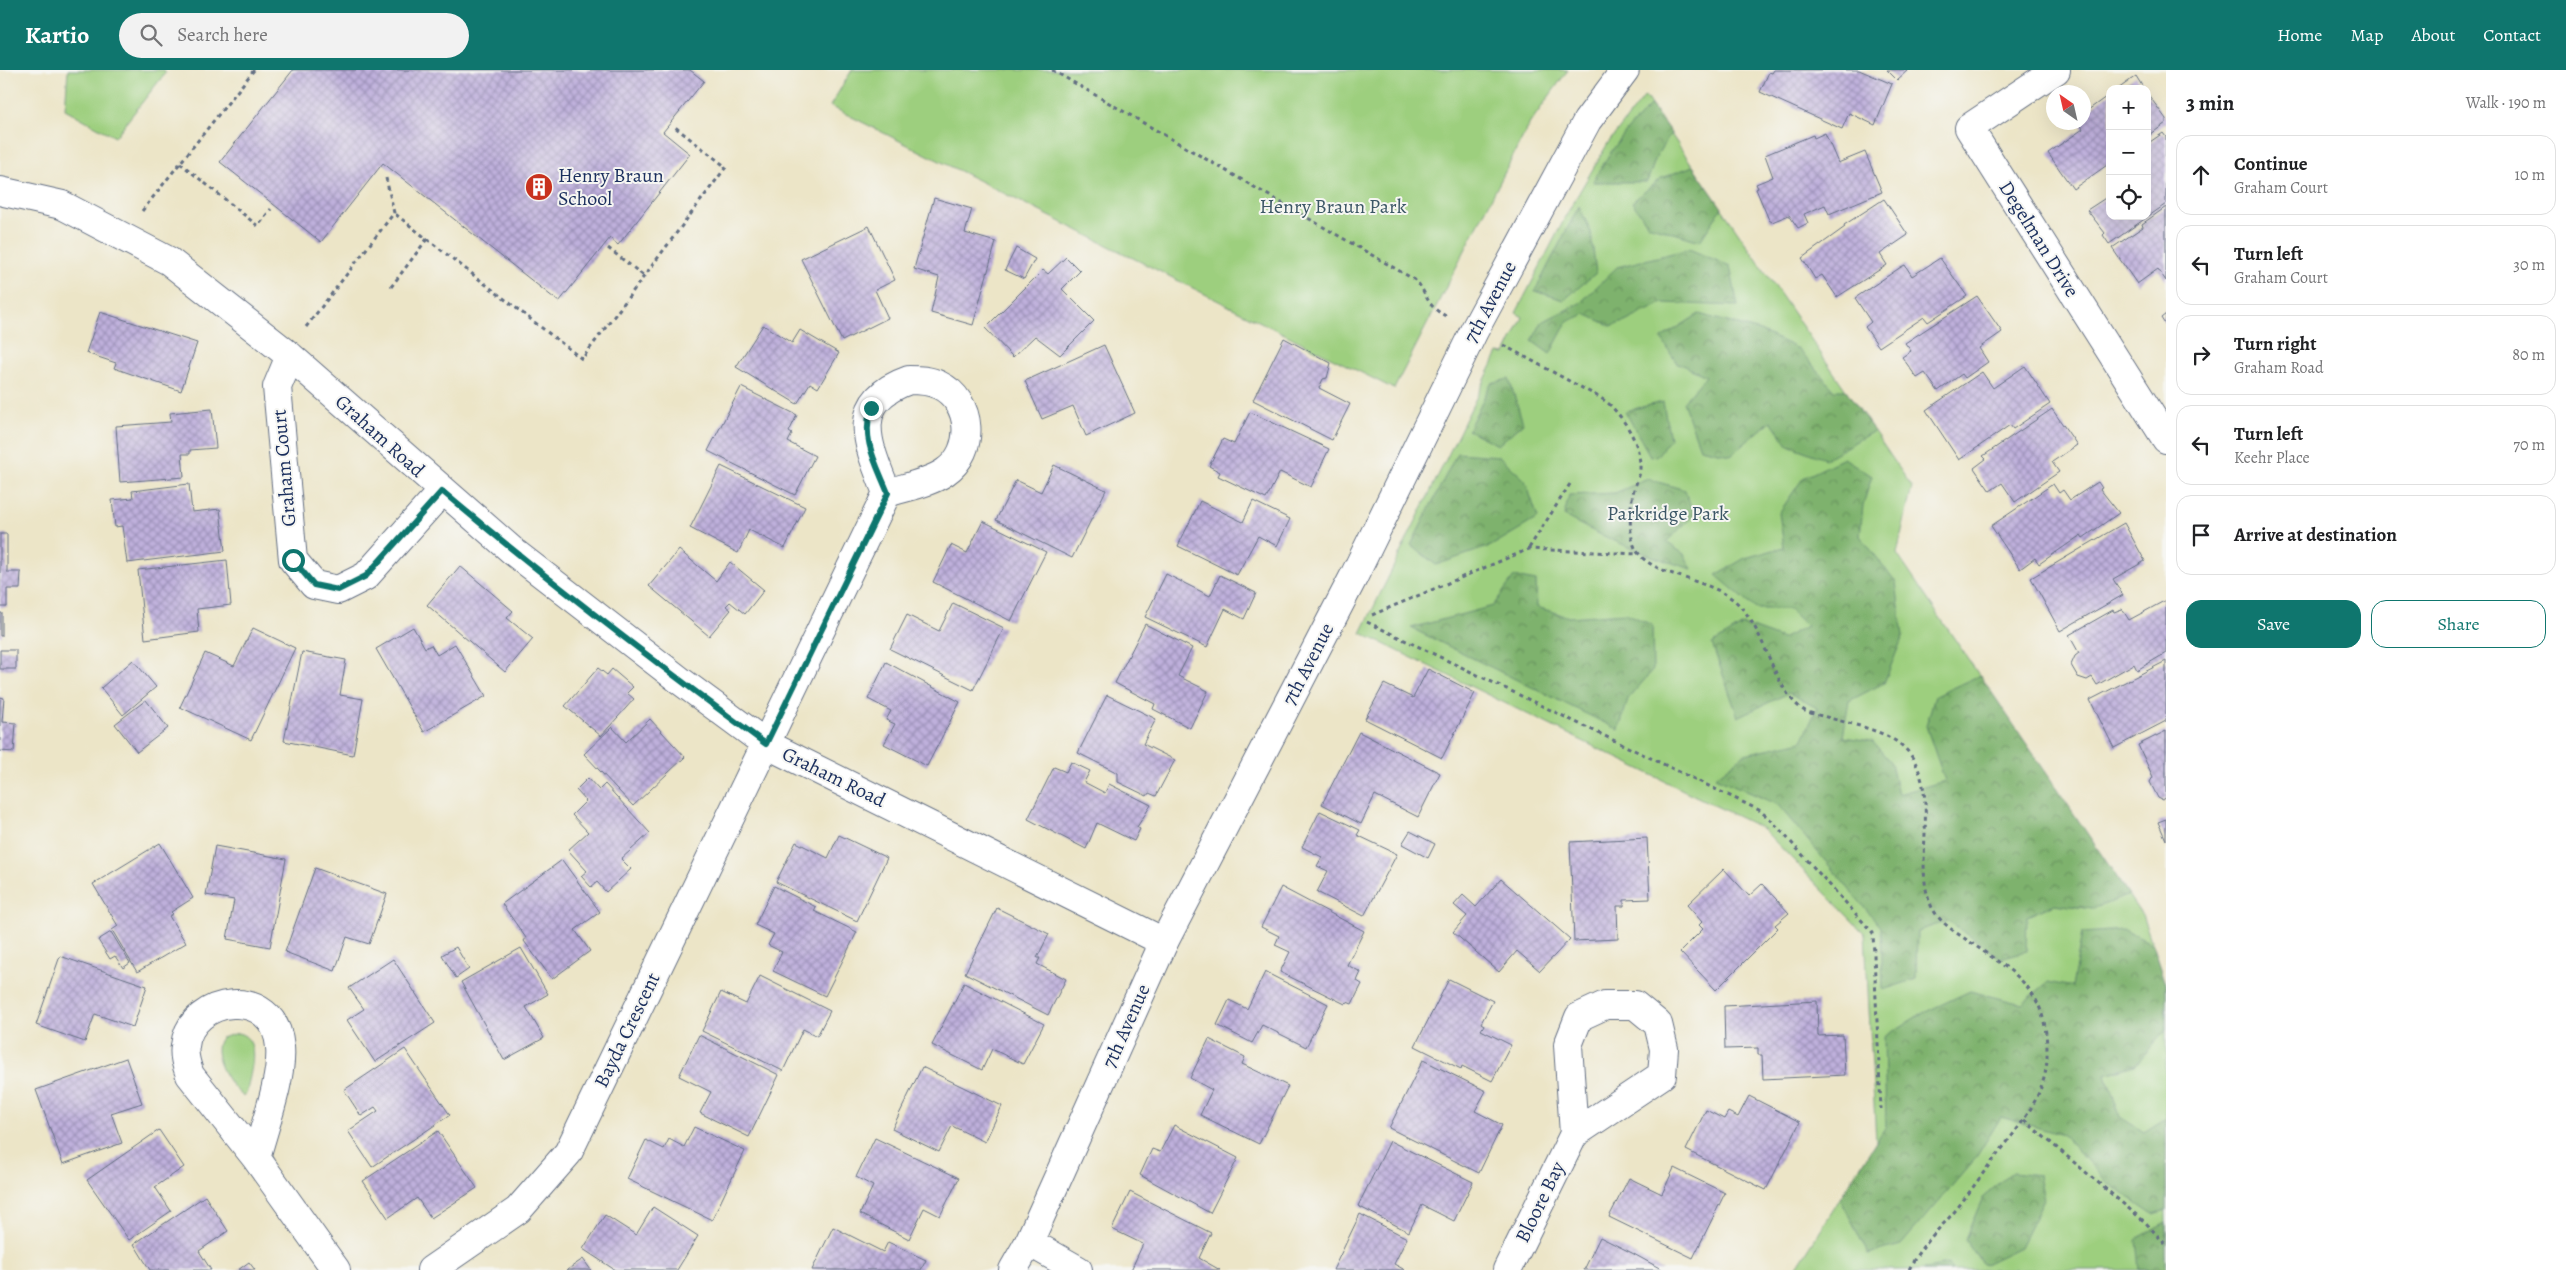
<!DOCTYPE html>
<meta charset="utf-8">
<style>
:root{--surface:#fff;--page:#f2f2f2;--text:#202124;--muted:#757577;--line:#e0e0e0;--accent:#0f766e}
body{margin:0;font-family:Alegreya,serif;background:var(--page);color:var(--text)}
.controls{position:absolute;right:15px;top:15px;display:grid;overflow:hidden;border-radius:10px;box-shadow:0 5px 20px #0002}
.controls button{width:45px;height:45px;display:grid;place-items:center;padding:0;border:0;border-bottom:1px solid var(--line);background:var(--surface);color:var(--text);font:25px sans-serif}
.compass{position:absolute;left:2046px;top:15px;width:45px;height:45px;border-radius:50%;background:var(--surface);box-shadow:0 5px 20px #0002;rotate:326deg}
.stop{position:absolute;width:15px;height:15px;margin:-11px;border:4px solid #0f766e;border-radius:50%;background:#fff}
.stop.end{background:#0f766e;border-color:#fff;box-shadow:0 1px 5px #0008}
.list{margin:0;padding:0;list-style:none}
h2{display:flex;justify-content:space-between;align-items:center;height:65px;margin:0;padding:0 20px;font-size:21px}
h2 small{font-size:16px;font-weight:400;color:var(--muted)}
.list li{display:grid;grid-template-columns:32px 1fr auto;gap:15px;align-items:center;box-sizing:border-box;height:80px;margin:0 10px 10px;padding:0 10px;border:1px solid var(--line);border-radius:15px}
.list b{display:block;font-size:19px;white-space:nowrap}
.list p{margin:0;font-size:16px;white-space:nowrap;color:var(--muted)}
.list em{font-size:16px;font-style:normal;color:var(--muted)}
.actions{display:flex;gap:10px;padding:15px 20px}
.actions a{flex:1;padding:11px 0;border:1px solid var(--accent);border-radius:15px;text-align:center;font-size:18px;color:var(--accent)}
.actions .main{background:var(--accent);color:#fff}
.icon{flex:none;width:28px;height:28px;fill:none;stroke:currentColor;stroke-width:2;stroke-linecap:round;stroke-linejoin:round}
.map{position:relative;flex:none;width:2166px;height:1200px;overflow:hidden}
header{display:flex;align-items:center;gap:30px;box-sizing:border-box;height:70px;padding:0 25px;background:var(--accent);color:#fff}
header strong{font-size:24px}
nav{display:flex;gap:28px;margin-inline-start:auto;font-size:18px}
.search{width:350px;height:45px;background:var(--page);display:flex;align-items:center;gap:12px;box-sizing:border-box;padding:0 18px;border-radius:28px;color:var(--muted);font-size:19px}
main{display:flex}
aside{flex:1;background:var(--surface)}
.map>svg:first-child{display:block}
.green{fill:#9dcf7e;stroke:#5c7f6e}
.forest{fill:url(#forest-crowns);stroke:#4c7066}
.building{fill:url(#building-cross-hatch)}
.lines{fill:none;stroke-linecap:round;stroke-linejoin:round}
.minor-casing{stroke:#646f83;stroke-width:30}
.tertiary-casing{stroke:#646f83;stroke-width:30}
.path{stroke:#646f83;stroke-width:3;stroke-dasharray:4 4;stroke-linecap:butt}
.minor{stroke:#fff;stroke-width:28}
.tertiary{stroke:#fff;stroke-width:28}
.route{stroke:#0f766e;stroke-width:6}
.labels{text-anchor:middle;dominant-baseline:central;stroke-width:4;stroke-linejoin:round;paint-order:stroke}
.poi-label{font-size:20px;fill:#1b2f5e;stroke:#f6f6f2;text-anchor:start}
.park-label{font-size:20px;fill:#3c5766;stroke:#f6f6f2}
.street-label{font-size:20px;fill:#1b2f5e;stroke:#f6f6f2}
</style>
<header>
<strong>Kartio</strong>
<div class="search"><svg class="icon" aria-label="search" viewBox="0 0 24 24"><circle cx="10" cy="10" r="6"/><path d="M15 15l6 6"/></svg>Search here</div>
<nav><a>Home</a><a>Map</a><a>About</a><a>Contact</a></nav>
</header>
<main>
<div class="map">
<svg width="2166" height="1200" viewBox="0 0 2166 1200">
<defs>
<pattern id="forest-crowns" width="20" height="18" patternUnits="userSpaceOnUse" patternTransform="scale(1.25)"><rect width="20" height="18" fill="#7eb26d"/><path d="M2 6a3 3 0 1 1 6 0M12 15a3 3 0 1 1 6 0" fill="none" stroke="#66915d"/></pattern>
<pattern id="building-cross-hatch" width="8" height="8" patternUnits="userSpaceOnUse" patternTransform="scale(1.25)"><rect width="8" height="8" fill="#bfb0dc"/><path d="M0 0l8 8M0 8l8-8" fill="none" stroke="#9a90b6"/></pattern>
</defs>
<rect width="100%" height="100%" fill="#f6f6f2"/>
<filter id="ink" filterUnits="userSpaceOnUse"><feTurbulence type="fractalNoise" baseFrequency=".02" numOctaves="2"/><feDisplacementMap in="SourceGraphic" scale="10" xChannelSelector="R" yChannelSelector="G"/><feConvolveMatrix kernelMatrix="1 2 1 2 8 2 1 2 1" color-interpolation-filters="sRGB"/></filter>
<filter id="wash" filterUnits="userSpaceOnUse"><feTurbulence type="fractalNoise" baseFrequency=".0096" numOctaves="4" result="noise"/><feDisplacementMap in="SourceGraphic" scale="20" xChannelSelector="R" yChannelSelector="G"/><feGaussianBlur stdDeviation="1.12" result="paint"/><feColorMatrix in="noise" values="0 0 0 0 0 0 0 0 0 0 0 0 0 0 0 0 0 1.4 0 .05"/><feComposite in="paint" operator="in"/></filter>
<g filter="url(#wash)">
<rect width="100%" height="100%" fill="#ece5c7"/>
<path class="green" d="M68,0h96l2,2 -51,65 -50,-28z
M852,0h716l-38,53 -136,266 -564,-283z
M1645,26l267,391 -15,67 246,363 23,67v286h-371l81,-128 -11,-208 -102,-105 -402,-196 137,-280 7,1 18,-37 -7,-4 54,-105 38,-65z
M238,963c25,6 11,42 9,59l-4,4c-13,-9 -35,-43 -22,-58z"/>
<path class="forest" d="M1651,35l20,28 -14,22 -10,27h-54c16,-30 34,-54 58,-77z
M1693,96l29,42 -22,33 -52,-16 -16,-23 29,-24z
M1579,136l12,26 5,41 -32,27 -29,-9z
M1689,179l41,17 8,40 -76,-3 -37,19 -14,4 -26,-12 -18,8 -17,32 -18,-13 10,-19 38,-19 37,-36z
M1699,244l61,17 39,18 35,41h12l28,41 -49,28 -37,-14 -17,-24 -40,34 -31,-7 -17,-46 23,-26 -30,-14 -15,-24z
M1509,309l14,44 -25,22 -30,-15 23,-47z
M1663,332l7,37 -14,18 -6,-1 -25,-45z
M1457,383l42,3 26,24 13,38 -47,28 -55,19 -25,-20z
M1844,388l28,18 -9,29 -3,31 36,46 7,54 -19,47 -35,18 -6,36 29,4 19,22 7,31 47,-13 -19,-55 9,-30 45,-21 149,220 -37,14 -37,-5 -28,12 -1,35 -26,7 -51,-37 -32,10 -1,48 -33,11 -2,-63 -103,-122 -63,-28 30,-23 57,-13 15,-33 -28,-15 -51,24 -26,-73 31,-19 39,14 25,-13 -18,-17h-33l-40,-34 29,-17 39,-11 -5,-34 24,-35z
M1648,409l37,11 9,25 -28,27 18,12 8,15c-45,-13 -86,-30 -128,-53l5,-21 46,-2z
M1514,507l22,4 1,26 32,10 57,-4 26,12 1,45 -25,29 -9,31 -208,-102 82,-22z
M2124,860l29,14 13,40v46l-31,35 -29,9 14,43 24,15 22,-14v92l-13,4 -46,-32 -44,-47 -62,-18 -26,42 -74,86 -33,9 -28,-56 46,-72 -2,-89 35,-22 51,-24 52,13 26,-22 24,5 10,-54z
M2013,1102l26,3 5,24 -24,48 -37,18 -18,-26 18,-42z
M2166,1153v47h-27l-3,-31z
M1949,1194l4,6h-29l1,-2z"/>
<g id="blocks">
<path class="building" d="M293,0h397l14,11 -41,51 27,22 -72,91 -8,-7 -51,64 -176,-139 -62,79 -101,-80z
M1774,0h85l33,14 -17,41 -26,-12 -7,16 -82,-37 9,-20 3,1z
M1887,0h21l-11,10z
M2136,6l8,13h-26z
M2147,23l19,26v4l-19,14z
M2110,24v69l-37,26 -25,-36 35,-24 -4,-7h5v-9z
M1825,63l13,30 27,-11 17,40 -53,22 -4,-9 -21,9 4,9 -10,5 -9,-13 -17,7 -3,-2 -13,-31 2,-1 -2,-4 17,-7 -8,-22 48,-20 1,3z
M2163,63l3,4v67l-57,40 -6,-9 2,-2 -18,-23 23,-15v21h37v-72z
M934,128l38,11 -7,24 31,9 -23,83 -42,-12 8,-36 -25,-8z
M1884,129l24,36 -28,19 7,11 -50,32 -15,-22 -7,4 -13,-21 43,-31 -1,-2z
M2166,137v74l-8,-12 -21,15 -25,-36 31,-21 -1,-3z
M869,156l26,54 -20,10 13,28 -46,23 -41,-82z
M1016,178l19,11 -11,20 -19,-9z
M1066,187l14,14 -18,18 32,32 -34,34 -25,-19 -22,21 -28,-29 58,-58 5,4z
M1940,188l27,38 -39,26 -4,-5 -45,30 -14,-20 6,-5 -16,-24 46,-31 4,-2 7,11z
M1977,226l25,36 -23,16 9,14 -23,16 -3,-4 -24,17 -13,-18 -8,5 -15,-21 9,-6 -6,-8z
M100,242l97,31 -16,48 -67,-23 2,-5 -30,-10z
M2166,244v12l-5,-8z
M763,255l29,18 8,-13 39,23 -21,35 -8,-5 -13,21 -61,-37z
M1284,268l47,25 -4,15 -4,1 -4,9 31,16 -18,36 -79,-40z
M1104,275l31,68 -49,23 -13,-30 -31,13 -17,-38z
M2025,296l25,38 -37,25 -3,-4 -51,35 -33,-50 56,-38 11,16z
M741,317l56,28 -8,17 3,2 -4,8 27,14 -20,39 -87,-44z
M212,339l4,39 -26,2v4h-8l2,23 -64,5 -4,-56 55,-4 -1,-9z
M2052,339l25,36 -25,17 7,10 -44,30 -13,-19 -12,8 -16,-23 12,-9 -3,-3z
M1250,342l79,37 -18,38 -31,-15 -14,27 -48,-23 2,-4 -11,-6 14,-27 11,5z
M1054,395l52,25 -34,68 -76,-38 20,-40 25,12z
M721,396l84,41 -20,41 -36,-18 -11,23 -48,-25z
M2098,412l4,6 -2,1 19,24 -36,25 -2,-3 -42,29 -4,-6 -15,11 -29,-43 62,-42 6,9 4,-3 7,10z
M189,414l3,28 28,-3 5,42 -98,12 -5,-37 -7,1 -3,-27 21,-2 -1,-7z
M1200,431l43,21 10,-21 37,18 -13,27 -19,-10 -21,39 -59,-29z
M983,451l63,31 -35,69 -78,-39 18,-37 16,8z
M2124,453l21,38 -32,18 10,16 -63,36 -29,-53z
M0,464h7v38h14l-1,17h-13v18h-7z
M679,480l37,31 14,-19 34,28 -19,24 -15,-12 -4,4 5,4 -22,26 -60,-50z
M227,490l4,45 -34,4 2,23 -54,7 -7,-69z
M460,496l53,45 -6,7 26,21 -28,33 -78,-67z
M1166,504l44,22 10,-21 36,18 -12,26 -19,-10 -18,38 -62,-30z
M2166,530v53l-29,17 -3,-6 -37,21 -5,-8 -5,3 -9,-3 -7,-12 4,-9 4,-3 -10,-18 44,-25 1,2 8,-3 7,11z
M953,533l51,25 -31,62 -83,-41 17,-34 32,16z
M0,543h2v23h-2z
M1145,554l47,24 -14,28 30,15 -18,37 -37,-19 2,-5 -40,-21z
M413,557l12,21 6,-3 6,10 18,-11 31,52 -62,36 -48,-83z
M253,558l42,20 -44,92 -71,-33 25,-54 29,13z
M0,580h16v19h-16z
M302,582l44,8 -6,35 23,4 -10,56 -69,-14z
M133,590l23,27 -33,28 -22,-27z
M2166,591v60l-52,27 -24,-48z
M886,592l74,40 -33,64 -43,-22 11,-20 -9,-4 5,-9 -23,-12z
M598,598l9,7 5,-6 21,18 -6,6 7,6 -33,37 -36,-30z
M1428,599l47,24 -33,65 -77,-39 19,-35 29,14z
M1107,625l49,24 -13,25 32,16 -19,36 -7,-3 -2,3 -29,-14v-9l-40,-20z
M0,627l4,1 -2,24 14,1 -2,29 -14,-1z
M146,630l22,28 -31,24 -22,-28z
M650,649l35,38 -52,49 -49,-52 28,-27 14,15z
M2166,661v67l-4,2 -4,-2 -8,-16 3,-5 -15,-32z
M1359,662l81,41 -22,44 -43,-22 -14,29 -39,-20z
M1071,692l19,9 -6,11 21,11 4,-9 42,21 -14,22 3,2 -6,12 -37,-18 -11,26 -58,-30 26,-52 12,5z
M588,708l11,12 6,-6 45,49 -29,26 10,10 -25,23 -9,-10 -6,5 -10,-11 6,-5 -19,-21 20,-18 -16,-17 14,-14 -10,-11z
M1320,741l40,19 -3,5 40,19 -33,62 -47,-24 11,-21 -11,-5 5,-9 -20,-10z
M2166,749v21l-8,-18z
M1410,761l25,13 -7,14 -26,-14z
M839,765l48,23 -30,63 -81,-39 20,-40 32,16z
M1647,768l3,61 -26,1v6h-7l1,33 -44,2 -4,-99z
M160,773l33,55 -22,14 2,2 -4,2 17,27 -49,29 -25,-42 6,-4 -25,-42z
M215,776l71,13 -16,88 -43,-8 7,-39 -28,-5z
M562,790l38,52 -25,18 15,21 -38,28 -28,-38 2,-3 -24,-34z
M315,798l72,26 -18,50 -22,-7 -12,34 -50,-19z
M1724,799l25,27 13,-12 27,29 -14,12 3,3 -62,62 -36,-38 23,-23 -4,-4 3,-3 -15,-17z
M1501,809l69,60 -30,32 -23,-20 -18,21 -46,-40 14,-16 -13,-11 9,-10 13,12z
M774,816l42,21 -2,4 43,21 -32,64 -52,-25 9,-19 -14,-7 6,-11 -19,-9z
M1281,817l83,44 -17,34 14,7 -4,9 5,3 -10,20 -5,-2 -2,2 -65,-32 10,-20 -15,-7 4,-9 -18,-9z
M997,838l52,26 -12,24h3l-3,6 29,15 -18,36 -83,-42z
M111,862l19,31 -7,5 -8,-12 -5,3 -12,-19z
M456,877l13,22 -13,9 -14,-23z
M521,878l27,46 -22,13 18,31 -40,22 -43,-78z
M60,886l87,30 -14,41 -38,-13 -10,28 -49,-17z
M393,889l42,64 -60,39 -28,-42 17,-11 -15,-21z
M1265,902l63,32 -22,43 -44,-22 -10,18 -35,-18 12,-25 18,9z
M760,906l70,35 -13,25 -14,-7 -20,42 -81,-40 19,-39 25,12z
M1449,909l44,22 -12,22 3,2 -3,5 30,15 -19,36 -30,-15 -1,3 -46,-23z
M964,913l80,41 -21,40 -31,-15 -10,21 -50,-25z
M1817,931l1,35 25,-1 2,40 -82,4 -1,-24h-4v-7l-33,1 -1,-43z
M699,965l80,40 -30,62 -49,-24 11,-21 -32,-16z
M1209,969l36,18 -3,7 46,22 -29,58 -59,-29 12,-25 -22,-12z
M405,979l45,66 -78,52 -24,-36 30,-20 -3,-4 -14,9 -17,-26z
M126,988l16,45 -31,10 11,30 -59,21 -27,-74z
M1423,990l63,31 -11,20 27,14 -23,48 -90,-45z
M922,997l80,39 -17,36 -33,-16 -13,26 -47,-23z
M1749,1026l51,26 -34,68 -80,-40 20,-40 18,9 4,-7 10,5z
M1174,1055l64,33 -28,55 -70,-38 12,-26 8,3z
M694,1057l51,24 -33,69 -85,-41 19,-39 18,9 5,-10 15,8z
M159,1060l25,37 -29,20 16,24 -42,29 -42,-60z
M438,1061l39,57 -46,30 -14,-20 -29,20 -25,-37z
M875,1068l84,40 -19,38 -16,-8 -15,31 -49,-25 13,-28 -17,-9z
M1390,1071l83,41 -19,39 -32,-16 -13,27 -51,-26z
M1674,1098l51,25 -32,65 -84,-41 20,-39 33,16z
M1130,1122l81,41 -12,25 21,12h-89l12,-26 -31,-15z
M205,1126l23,35 -29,20 12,19h-61l-16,-26z
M653,1137l45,29 -21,34h-62l-32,-21 22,-34 31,20z
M1360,1144l47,24 -13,26 11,6h-72z
M833,1157l50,25 5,-10 38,18 -5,10h-109z
M1600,1167l32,16 31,17h-79z
M583,1189l8,11h-24z
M249,1192l6,8h-17z"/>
</g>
</g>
<g filter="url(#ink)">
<use href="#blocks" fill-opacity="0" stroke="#646f83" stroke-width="1"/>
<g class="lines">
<defs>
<path id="minor" d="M2056,0l-87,58 197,311
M0,121l62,14 107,56 121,95 225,197 167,129 84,62 398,198
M290,286l-13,31 16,173 21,25 24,5 28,-14 76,-85
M909,310c10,0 20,0 30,5 34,16 37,66 6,87 -16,11 -39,15 -58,21 -18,-46 -41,-91 22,-113z
M256,1088c8,-31 27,-81 24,-111 -5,-63 -90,-51 -95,-1 -2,10 2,20 5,29l66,83 80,112
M1029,1172l49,28
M431,1200l87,-60 50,-57 319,-660
M1507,1200l67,-136 88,-59 2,-26 -6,-25 -23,-19h-30l-26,12 -11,28 6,89"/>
<path id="tertiary" d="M1013,1200l16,-28 135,-300 190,-366 120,-245 113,-210 38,-51"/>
</defs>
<use href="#minor" class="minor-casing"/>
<use href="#tertiary" class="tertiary-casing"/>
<path class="path" d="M1052,0l363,210c13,13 10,26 31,36
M180,93l78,63 13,-17
M142,141l112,-141
M427,169l155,120 144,-192 -51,-40
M608,178l36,28
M391,217l36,-48 -33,-26
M306,257l88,-114 -8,-35
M1503,275c28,15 55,30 83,45 9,5 20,10 26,17 15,16 29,39 28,62 0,8 -5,15 -7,24 -3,16 -6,47 6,61 18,23 71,25 96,47 32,28 37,90 70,110 5,2 12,4 18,5 28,9 72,14 89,41 29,45 -2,115 22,154 7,12 21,21 33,29 50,35 81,48 80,116 0,42 -34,78 -58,109 -11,15 -22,31 -34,46 -16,19 -36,35 -46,59
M1529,478l41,-64
M1372,545l157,-66 109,5
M1367,552l392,188 13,11 101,112 8,176
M2024,1050l122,103 20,22"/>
<use href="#minor" class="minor"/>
<use href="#tertiary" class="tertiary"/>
</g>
</g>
<g class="lines" filter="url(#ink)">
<path class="route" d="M293,490l21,25 24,5 28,-14 76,-85c105,89 214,172 324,253l122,-251c-12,-30 -27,-53 -17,-85"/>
</g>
<defs>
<symbol id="building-disc" viewBox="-11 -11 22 22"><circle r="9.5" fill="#c8321e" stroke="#f6f6f2"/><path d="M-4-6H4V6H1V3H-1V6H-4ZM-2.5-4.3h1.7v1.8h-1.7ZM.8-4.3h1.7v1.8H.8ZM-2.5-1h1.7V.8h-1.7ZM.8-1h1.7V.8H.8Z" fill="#fff"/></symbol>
</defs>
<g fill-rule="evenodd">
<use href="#building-disc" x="523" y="101" width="32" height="32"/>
</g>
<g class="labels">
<g class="poi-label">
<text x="558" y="105">Henry Braun<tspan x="558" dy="23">School</tspan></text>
</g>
<g class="park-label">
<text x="1333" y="136">Henry Braun Park</text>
<text x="1668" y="443">Parkridge Park</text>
</g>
<g class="street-label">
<text transform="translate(2039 169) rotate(58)">Degelman Drive</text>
<text transform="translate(1490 232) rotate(-62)">7th Avenue</text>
<text transform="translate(380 366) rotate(42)">Graham Road</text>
<text transform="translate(284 398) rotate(-95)">Graham Court</text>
<text transform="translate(1308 594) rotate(-63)">7th Avenue</text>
<text transform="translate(834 707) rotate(26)">Graham Road</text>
<text transform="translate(1126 956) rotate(-66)">7th Avenue</text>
<text transform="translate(627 960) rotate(-64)">Bayda Crescent</text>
<text transform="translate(1540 1132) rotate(-64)">Bloore Bay</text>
</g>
</g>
</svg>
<div class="controls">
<button>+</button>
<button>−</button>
<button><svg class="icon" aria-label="locate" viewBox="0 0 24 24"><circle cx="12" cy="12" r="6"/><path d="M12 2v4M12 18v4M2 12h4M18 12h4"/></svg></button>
</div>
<svg class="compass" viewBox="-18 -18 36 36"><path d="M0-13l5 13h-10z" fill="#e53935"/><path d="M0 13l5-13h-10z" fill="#757577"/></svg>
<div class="stop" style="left:293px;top:490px"></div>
<div class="stop end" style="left:871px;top:338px"></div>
</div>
<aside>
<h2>3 min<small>Walk · 190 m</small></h2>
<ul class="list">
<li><svg class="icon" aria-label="ahead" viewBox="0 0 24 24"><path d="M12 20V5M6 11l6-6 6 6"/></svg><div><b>Continue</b><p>Graham Court</p></div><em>10 m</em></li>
<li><svg class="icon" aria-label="left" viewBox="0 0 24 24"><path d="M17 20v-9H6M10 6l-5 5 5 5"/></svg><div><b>Turn left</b><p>Graham Court</p></div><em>30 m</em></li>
<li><svg class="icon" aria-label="right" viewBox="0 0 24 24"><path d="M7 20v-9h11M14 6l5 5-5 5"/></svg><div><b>Turn right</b><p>Graham Road</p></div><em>80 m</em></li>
<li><svg class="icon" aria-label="left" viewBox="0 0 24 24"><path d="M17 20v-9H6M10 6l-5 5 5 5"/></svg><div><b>Turn left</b><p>Keehr Place</p></div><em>70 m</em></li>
<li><svg class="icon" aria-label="arrive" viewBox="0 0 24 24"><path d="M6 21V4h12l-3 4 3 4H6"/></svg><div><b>Arrive at destination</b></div></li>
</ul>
<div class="actions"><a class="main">Save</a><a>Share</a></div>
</aside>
</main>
